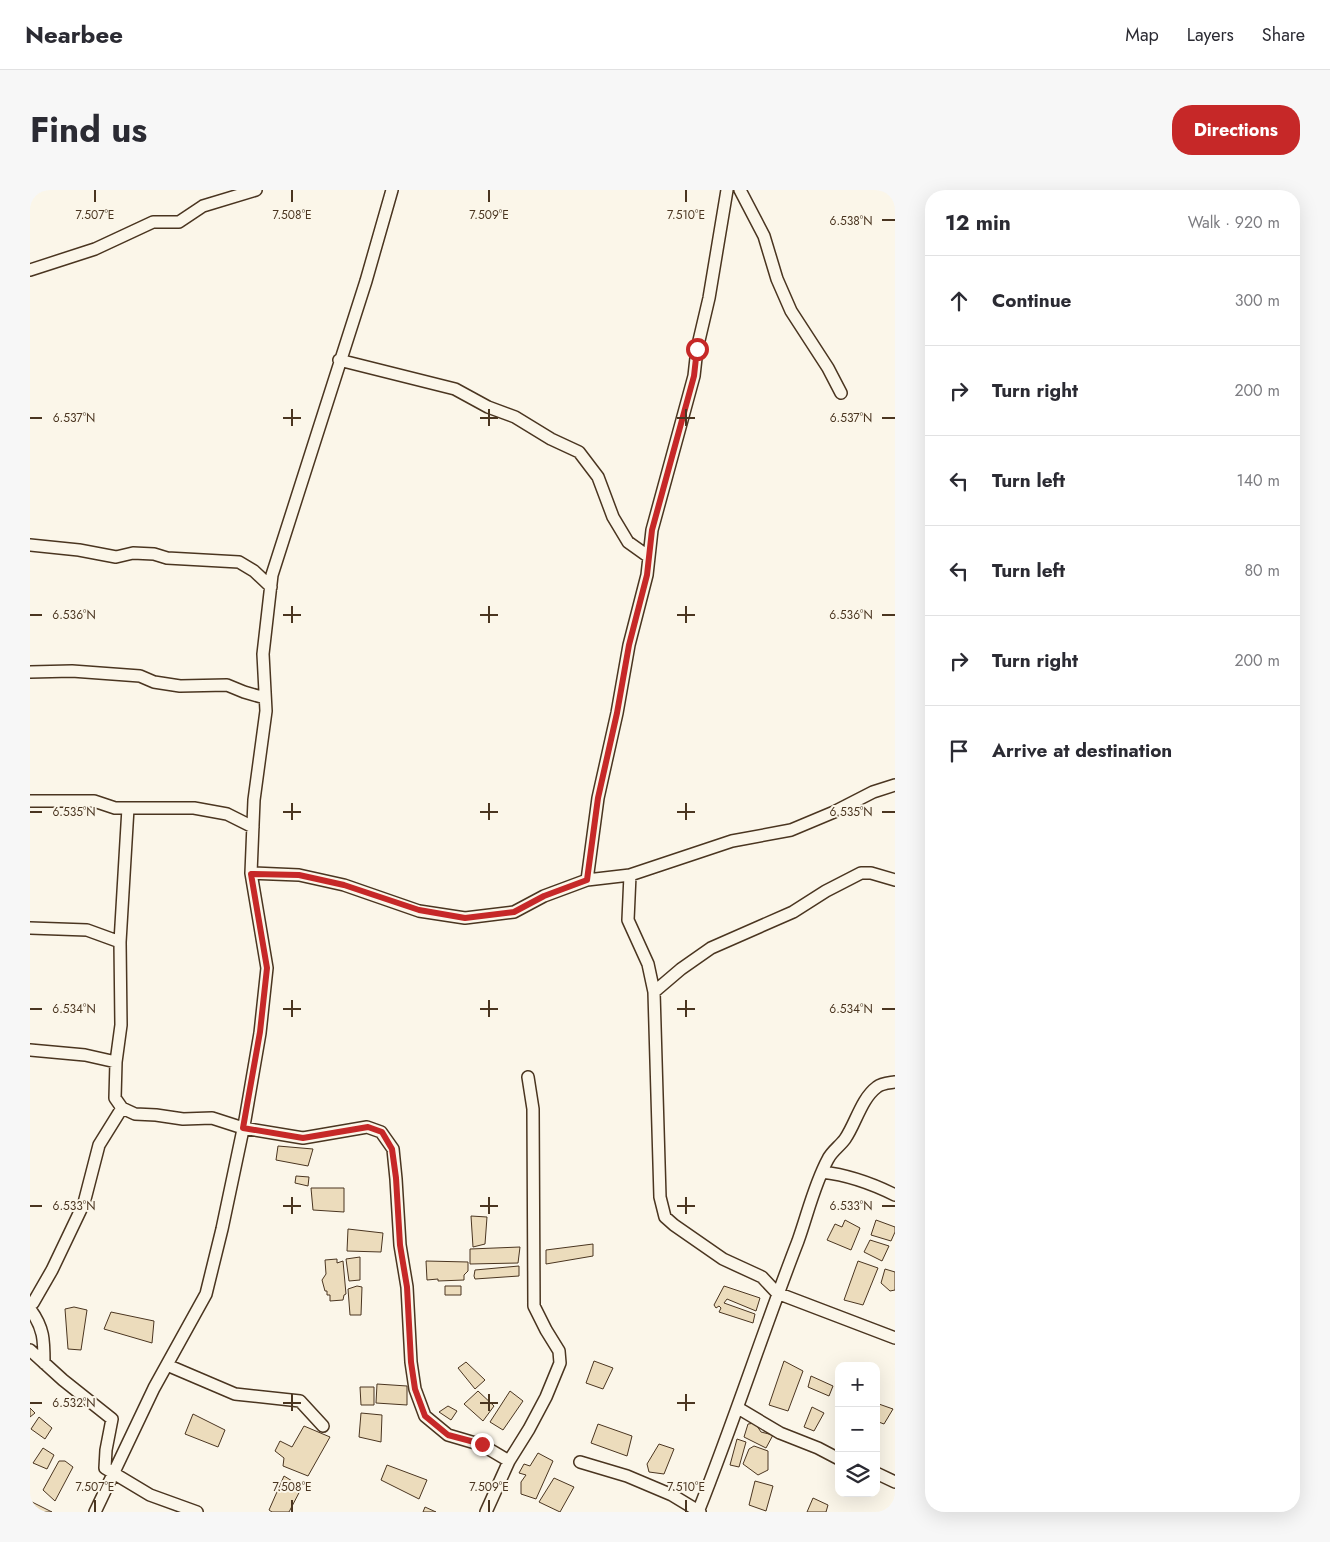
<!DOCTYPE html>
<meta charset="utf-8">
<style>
:root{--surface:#fff;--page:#f7f7f7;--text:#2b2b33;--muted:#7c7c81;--line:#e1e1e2;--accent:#c62828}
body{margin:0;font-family:Jost,sans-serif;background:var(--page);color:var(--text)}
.controls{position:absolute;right:15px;bottom:15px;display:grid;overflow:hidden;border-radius:10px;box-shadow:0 5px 20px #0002}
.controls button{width:45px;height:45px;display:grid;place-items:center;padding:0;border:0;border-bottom:1px solid var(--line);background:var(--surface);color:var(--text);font:25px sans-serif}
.stop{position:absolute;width:15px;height:15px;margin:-11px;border:4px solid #c62828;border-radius:50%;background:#fff}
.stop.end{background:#c62828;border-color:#fff;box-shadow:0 1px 5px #0008}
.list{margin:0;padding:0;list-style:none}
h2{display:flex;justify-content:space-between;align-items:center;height:65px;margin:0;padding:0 20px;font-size:21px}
h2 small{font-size:16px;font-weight:400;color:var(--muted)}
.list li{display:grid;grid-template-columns:32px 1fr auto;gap:15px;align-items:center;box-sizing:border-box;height:90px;padding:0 20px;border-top:1px solid var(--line)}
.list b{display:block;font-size:19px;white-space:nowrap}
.list em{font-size:16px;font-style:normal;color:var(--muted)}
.icon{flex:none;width:28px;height:28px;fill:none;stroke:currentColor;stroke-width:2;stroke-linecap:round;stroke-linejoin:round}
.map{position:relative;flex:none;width:865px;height:1322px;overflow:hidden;border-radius:20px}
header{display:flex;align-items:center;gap:30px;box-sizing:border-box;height:70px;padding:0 25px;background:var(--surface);border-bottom:1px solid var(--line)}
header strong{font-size:24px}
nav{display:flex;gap:28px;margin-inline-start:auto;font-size:18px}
.intro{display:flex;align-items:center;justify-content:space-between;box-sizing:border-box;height:120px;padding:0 30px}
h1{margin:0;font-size:35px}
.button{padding:12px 22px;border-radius:20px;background:var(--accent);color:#fff;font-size:18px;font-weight:700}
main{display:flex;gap:30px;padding:0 30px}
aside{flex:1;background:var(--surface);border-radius:20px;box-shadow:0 5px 20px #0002}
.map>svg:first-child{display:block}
.building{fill:#ecdcbc;stroke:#4a3520}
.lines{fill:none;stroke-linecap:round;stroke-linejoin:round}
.street-casing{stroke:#4a3520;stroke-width:14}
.street{stroke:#fbf6e9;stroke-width:11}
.route{stroke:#c62828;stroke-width:6}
.ticks{fill:none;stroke:#4a3520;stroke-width:2}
.ticks-label{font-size:12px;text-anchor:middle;fill:#4a3520;stroke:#fbf6e9;stroke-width:4;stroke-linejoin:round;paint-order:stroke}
</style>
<header>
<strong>Nearbee</strong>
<nav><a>Map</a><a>Layers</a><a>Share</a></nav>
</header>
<div class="intro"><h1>Find us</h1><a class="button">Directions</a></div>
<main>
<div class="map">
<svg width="865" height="1322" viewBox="0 0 865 1322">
<rect width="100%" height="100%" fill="#fbf6e9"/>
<path class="building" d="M248,956l35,3 -5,17 -32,-6z
M266,986l13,1 -1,9 -13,-3z
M281,998h33v24l-31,-2z
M441,1026l16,1 -2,27 -12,3z
M815,1030l15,8 -9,22 -24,-10 8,-16 7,3z
M846,1030l19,7v5l-4,9 -20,-6z
M318,1039l35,4 -2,19 -34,-1z
M840,1050l19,6 -7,15 -18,-9z
M563,1054v12l-47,8v-14z
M490,1057l-2,16 -48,1v-15z
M330,1067v23l-11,1 -3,-22z
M307,1069v4l6,-2 3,33 -2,1 -1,5 -13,1v-6h-3v-4h-2l-3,-11 4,-6 -1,-14z
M396,1071l42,1v9l-4,4v5l-26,1v-2l-11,1z
M828,1071l20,7 -15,37 -19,-5z
M489,1076v10l-44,3 -1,-3 1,-6z
M855,1079l10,3v18l-5,1 -9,-8z
M327,1096l5,1 -1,28h-11l-2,-26z
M415,1096h16v9h-16z
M694,1096l36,12 -4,13 -29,-12 -3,4 31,11 -2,9 -34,-11 2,-4 -2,-2 -3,2 -2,-3z
M44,1117l13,3 -6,40 -13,-1 -3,-40z
M81,1122l43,9 -2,22 -48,-14z
M564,1171l19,7 -10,21 -17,-6z
M754,1171l19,10 -15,40 -19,-6z
M436,1172l19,18 -10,9 -17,-21z
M781,1186l22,10 -4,10 -21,-9z
M347,1194l30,2v19l-31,-2z
M330,1197h14v18h-13z
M448,1201l16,15 -11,15 -19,-17z
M480,1201l13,10 -20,29 -13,-8z
M846,1213l17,6 -9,15 -8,-3z
M418,1216l9,5 -6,9 -12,-8z
M782,1217l12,6 -10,18 -10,-4z
M0,1218l5,5 -5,4z
M331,1223l21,2 -1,27 -22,-5z
M163,1224l32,16 -7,17 -33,-13z
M9,1227l13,11 -7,11 -14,-10z
M725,1233l6,9 12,3 -7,13 -22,-11 4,-13z
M568,1234l34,12 -5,20 -36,-13z
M274,1236l26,11 -22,39 -25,-10 1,-8 -9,-7 5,-10 12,6z
M707,1249l9,3 -7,25 -9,-2z
M629,1254l15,5 -10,25 -15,-2 -2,-8z
M724,1256l14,5v19l-10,5 -15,-11 6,-15z
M13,1258l11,7 -7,14 -14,-6z
M508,1263l15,8 -17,38 -15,-5v-12l5,-7 -7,-2 5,-9 6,2z
M29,1271h6l8,6 -18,34 -12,-11z
M357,1275l40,15 -8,19 -38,-19z
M254,1286l18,11 -13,25h-17l-3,-2z
M524,1288l20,9 -14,25 -21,-10z
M725,1291l18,5 -7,25 -17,-6z
M783,1308l15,7 -2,7h-19z
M0,1311l22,11h-22z
M395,1317l11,5h-13z"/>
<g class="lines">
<defs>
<path id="street" d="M710,0l24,46 13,43 14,32 37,57 13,25
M0,80l65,-21 58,-27h26l24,-16 53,-16
M309,170l116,29 33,18 27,10 36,22 28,13 19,25 15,40 15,25 21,15
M0,355l49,5 37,7 17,-4 21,1 13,4 72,4 15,9 17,16
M0,482l42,-1 68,5 14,6 26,4 47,-1 17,7 21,6
M0,611h64l21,7h79l33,6 26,13
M98,618l-8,134 1,83 -5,37 -1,36 7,10 13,6 21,1 27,4 29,-1 31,10 60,10 64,-11 14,5 12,17 3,30 4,66 7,42 4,75 4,27 10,27 23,19 34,10 27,16
M221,683l48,2 45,10 75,26 46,7 49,-6 30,-16 43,-16 43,-5 102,-34 59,-11 43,-18 39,-20 22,-7
M600,685l-2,45 20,44 6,28 6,205 5,20 9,8 49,34 39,18 15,16 118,45
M557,690l11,-82 19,-85 12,-68 18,-70 5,-45 42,-154 3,-27 12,-51 18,-108
M0,738l57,2 33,12
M624,802l27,-23 30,-21 82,-36 33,-21 35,-18h10l24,7
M0,860l55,5 31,7
M792,982c27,3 49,11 73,23
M0,1114l3,-1 19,-33 32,-67 15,-58 23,-37
M0,1119c14,19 14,31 14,54
M0,1160l33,30 49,39 -6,31 -1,18 45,27 47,17
M137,1175l68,29 65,7 23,25
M708,1218l42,25 38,15 21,11
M550,1272l47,14 45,19 28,17
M846,1283l19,9
M65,1322l59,-124 52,-94 16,-65 23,-109 15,-87 7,-65 -16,-95 3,-73 12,-89 -3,-57 9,-79 94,-294 26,-91
M456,1322l23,-51 20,-32 17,-32 14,-34 -1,-12 -13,-21 -12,-24 -1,-197 -5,-32
M668,1322c36,-90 65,-181 100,-271 10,-28 16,-56 30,-82 4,-8 12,-13 17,-20 11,-16 16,-40 32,-52 5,-4 12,-4 18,-5"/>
</defs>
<use href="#street" class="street-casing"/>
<use href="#street" class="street"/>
</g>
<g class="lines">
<path class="route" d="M452,1254l-34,-9 -23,-19 -10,-27 -4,-27 -4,-75 -7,-42 -4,-67 -4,-29 -10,-17 -14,-5 -65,11 -60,-10 17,-96 7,-64 -16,-94 48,1 45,10 75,25 46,8 49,-6 30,-16 43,-16 11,-82 19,-85 12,-68 18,-70 5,-45 42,-154 3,-27"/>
</g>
<path class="ticks" d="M65,0v12M262,0v12M459,0v12M656,0v12M852,30h13M262,219v17M459,219v17M656,219v17M0,228h12M253,228h18M450,228h18M647,228h18M852,228h13M262,416v17M459,416v17M656,416v17M0,425h12M253,425h18M450,425h18M647,425h18M852,425h13M262,613v17M459,613v17M656,613v17M0,622h12M253,622h18M450,622h18M647,622h18M852,622h13M262,810v17M459,810v17M656,810v17M0,819h12M253,819h18M450,819h18M647,819h18M852,819h13M262,1007v17M459,1007v17M656,1007v17M0,1016h12M253,1016h18M450,1016h18M647,1016h18M852,1016h13M262,1204v17M459,1204v17M656,1204v17M0,1213h12M253,1213h18M450,1213h18M647,1213h18M65,1310v12M262,1310v12M459,1310v12M656,1310v12"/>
<g class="ticks-label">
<text x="65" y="29">7.507°E</text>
<text x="262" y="29">7.508°E</text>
<text x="459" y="29">7.509°E</text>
<text x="656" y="29">7.510°E</text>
<text x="821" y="35">6.538°N</text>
<text x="44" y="232">6.537°N</text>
<text x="821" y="232">6.537°N</text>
<text x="44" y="429">6.536°N</text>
<text x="821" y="429">6.536°N</text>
<text x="44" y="626">6.535°N</text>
<text x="821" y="626">6.535°N</text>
<text x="44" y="823">6.534°N</text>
<text x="821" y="823">6.534°N</text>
<text x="44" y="1020">6.533°N</text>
<text x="821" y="1020">6.533°N</text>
<text x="44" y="1217">6.532°N</text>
<text x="65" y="1301">7.507°E</text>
<text x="262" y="1301">7.508°E</text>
<text x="459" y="1301">7.509°E</text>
<text x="656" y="1301">7.510°E</text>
</g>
</svg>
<div class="controls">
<button>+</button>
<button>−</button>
<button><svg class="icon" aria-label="layers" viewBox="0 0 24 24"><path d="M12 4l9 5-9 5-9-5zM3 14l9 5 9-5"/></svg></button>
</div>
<div class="stop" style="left:667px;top:159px"></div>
<div class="stop end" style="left:452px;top:1254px"></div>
</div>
<aside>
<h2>12 min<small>Walk · 920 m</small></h2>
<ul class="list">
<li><svg class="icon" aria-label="ahead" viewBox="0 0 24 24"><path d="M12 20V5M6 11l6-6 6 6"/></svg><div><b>Continue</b></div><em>300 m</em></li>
<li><svg class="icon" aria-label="right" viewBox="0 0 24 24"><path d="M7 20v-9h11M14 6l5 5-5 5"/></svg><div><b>Turn right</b></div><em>200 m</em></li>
<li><svg class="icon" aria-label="left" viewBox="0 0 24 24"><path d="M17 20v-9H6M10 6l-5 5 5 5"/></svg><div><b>Turn left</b></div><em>140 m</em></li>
<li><svg class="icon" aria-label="left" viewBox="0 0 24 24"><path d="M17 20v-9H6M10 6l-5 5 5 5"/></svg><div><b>Turn left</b></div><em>80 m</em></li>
<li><svg class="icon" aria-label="right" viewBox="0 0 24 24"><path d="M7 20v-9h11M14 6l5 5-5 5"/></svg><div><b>Turn right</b></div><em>200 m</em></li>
<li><svg class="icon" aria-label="arrive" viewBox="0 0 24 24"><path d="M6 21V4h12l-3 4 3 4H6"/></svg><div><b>Arrive at destination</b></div></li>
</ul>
</aside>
</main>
